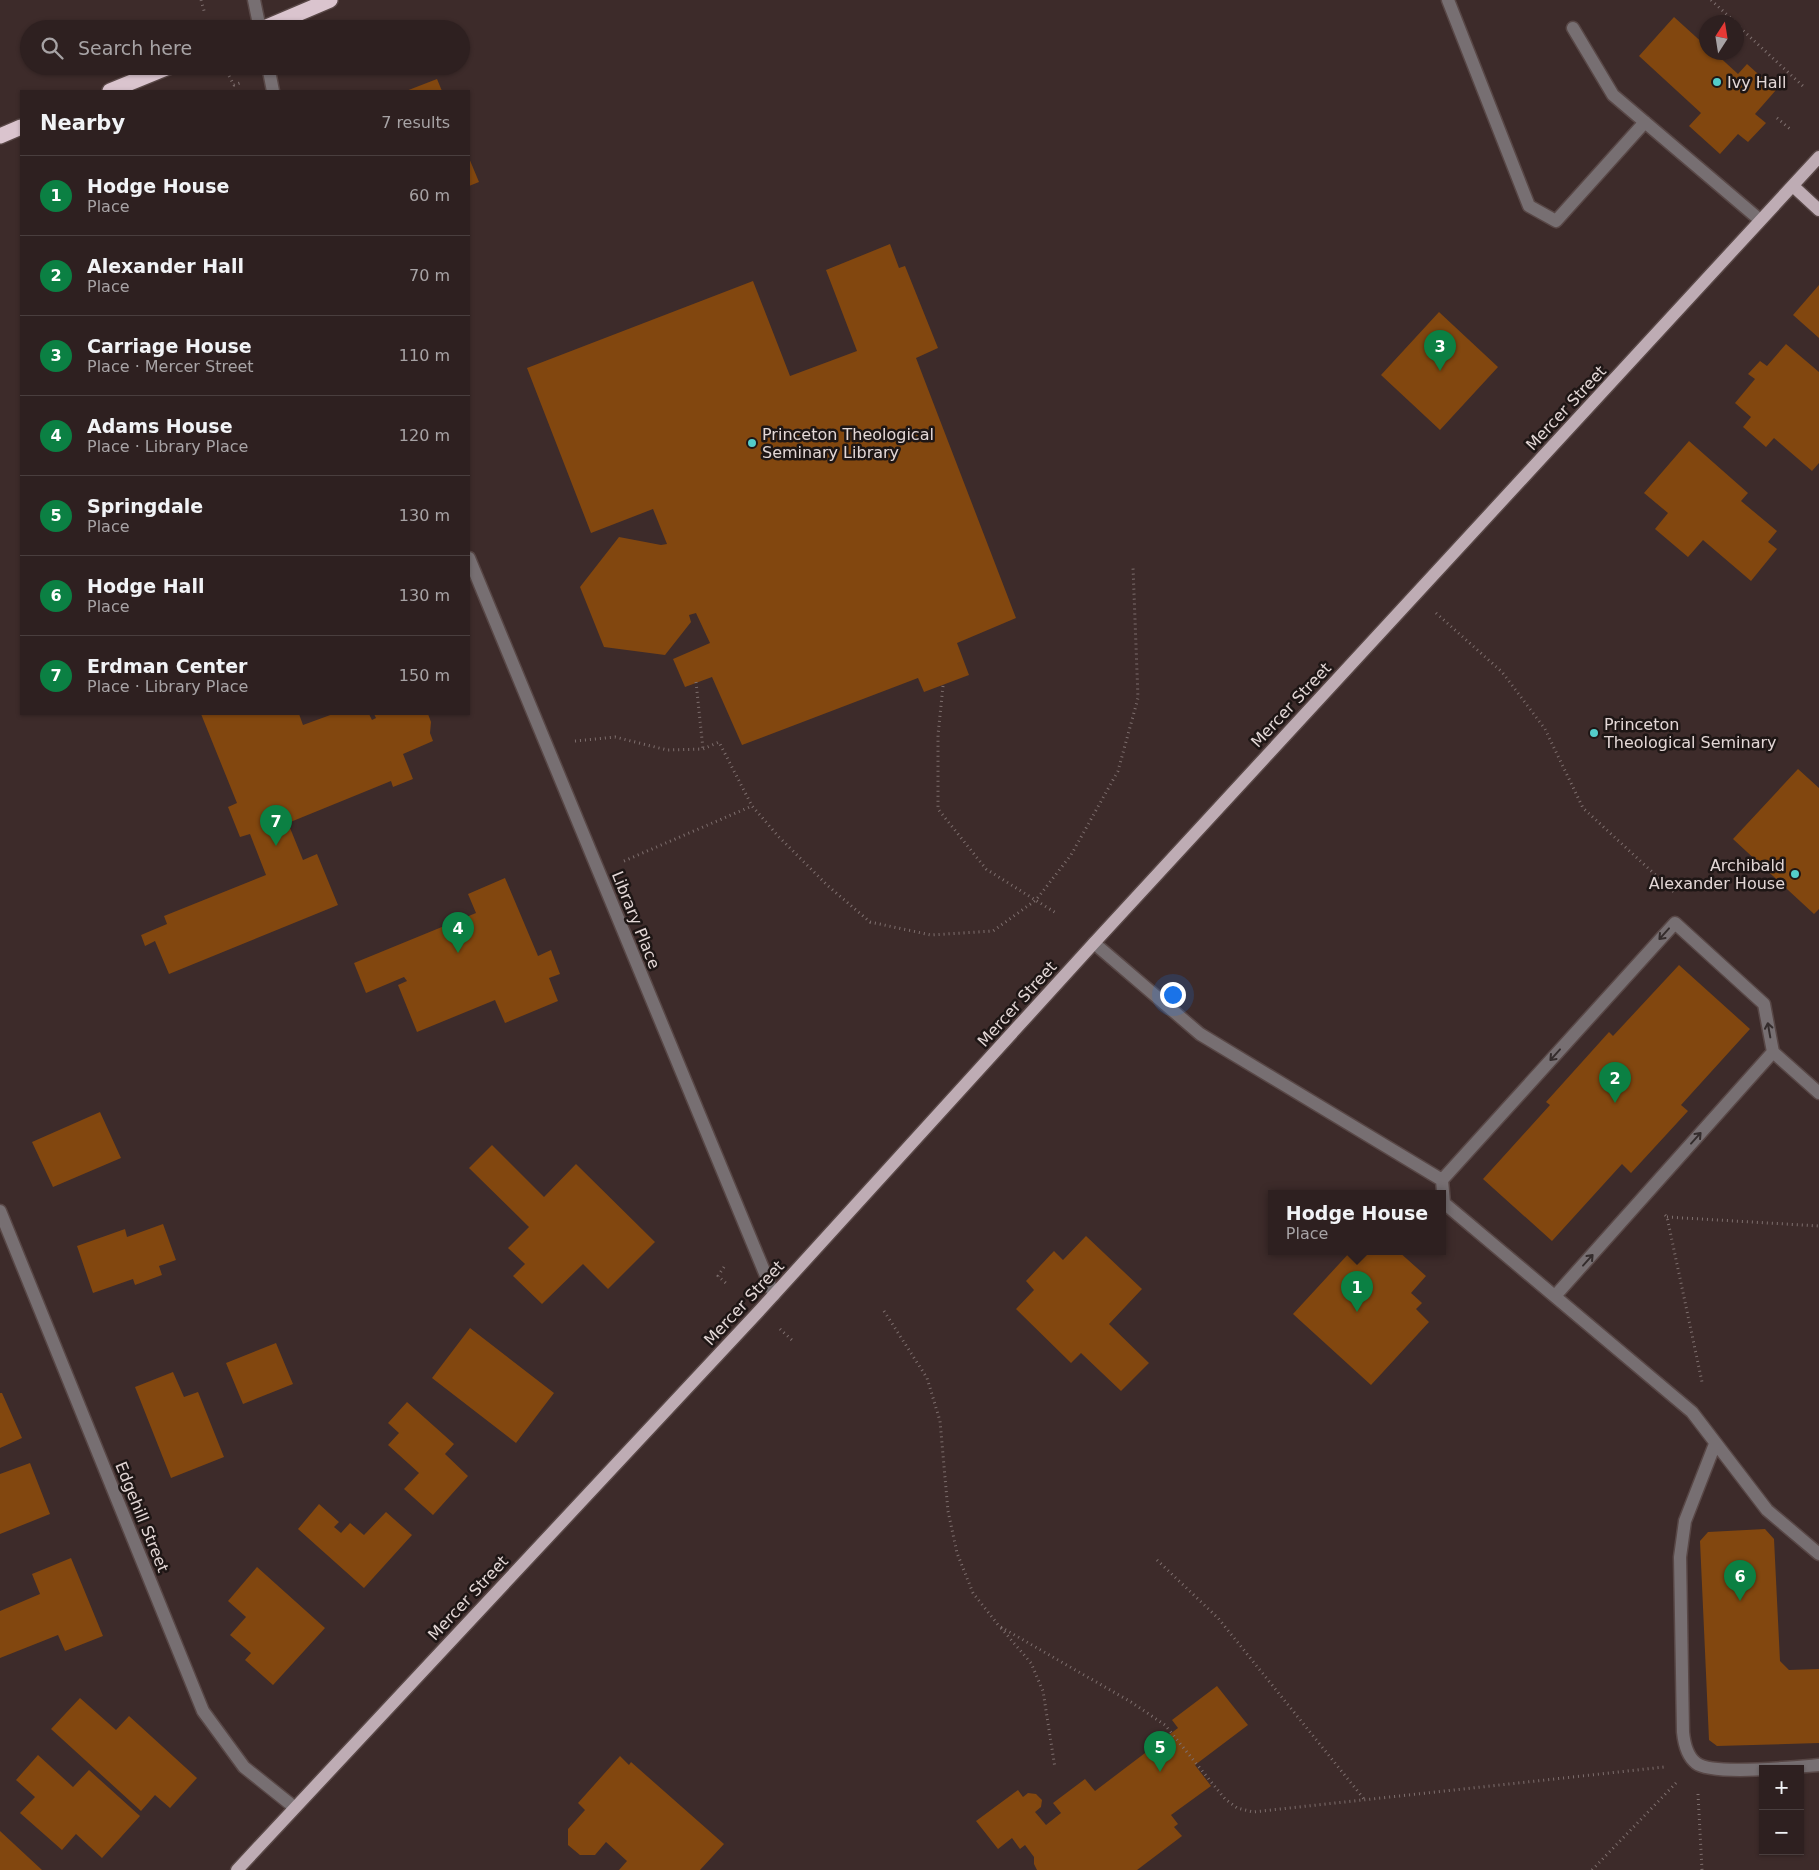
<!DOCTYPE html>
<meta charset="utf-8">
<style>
:root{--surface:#2e2020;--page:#362829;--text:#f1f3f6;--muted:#a7a3a5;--line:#493e3e;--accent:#0b8043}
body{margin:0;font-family:"DejaVu Sans",sans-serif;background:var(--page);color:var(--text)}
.controls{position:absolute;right:15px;bottom:15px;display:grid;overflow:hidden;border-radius:0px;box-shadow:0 1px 4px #0004}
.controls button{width:45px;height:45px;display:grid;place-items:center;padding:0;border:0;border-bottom:1px solid var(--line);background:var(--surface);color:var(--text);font:25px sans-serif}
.compass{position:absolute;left:1699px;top:15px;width:45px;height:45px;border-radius:50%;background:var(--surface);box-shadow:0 1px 4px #0004;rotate:12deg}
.you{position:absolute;left:1172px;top:994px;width:18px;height:18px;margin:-12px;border:4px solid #fff;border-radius:50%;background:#1a73e8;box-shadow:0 0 0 8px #1a73e833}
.badge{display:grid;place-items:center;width:32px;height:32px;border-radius:50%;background:var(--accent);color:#fff;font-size:16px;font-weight:700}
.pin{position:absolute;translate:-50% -41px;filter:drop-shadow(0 1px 2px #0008)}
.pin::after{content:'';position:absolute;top:26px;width:18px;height:15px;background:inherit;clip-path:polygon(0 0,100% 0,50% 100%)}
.popup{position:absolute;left:1268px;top:1190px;width:178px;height:65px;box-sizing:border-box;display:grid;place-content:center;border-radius:0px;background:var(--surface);filter:drop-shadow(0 1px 4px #0005);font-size:16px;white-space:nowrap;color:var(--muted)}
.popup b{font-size:19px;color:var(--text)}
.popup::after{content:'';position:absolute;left:50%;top:100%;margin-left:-10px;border:10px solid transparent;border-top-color:var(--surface)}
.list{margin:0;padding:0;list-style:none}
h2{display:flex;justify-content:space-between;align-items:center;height:65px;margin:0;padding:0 20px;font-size:21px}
h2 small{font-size:16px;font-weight:400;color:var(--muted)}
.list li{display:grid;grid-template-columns:32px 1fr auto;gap:15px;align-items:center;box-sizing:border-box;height:80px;padding:0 20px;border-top:1px solid var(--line)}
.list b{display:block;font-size:19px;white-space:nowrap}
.list p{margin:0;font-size:16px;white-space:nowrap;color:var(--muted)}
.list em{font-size:16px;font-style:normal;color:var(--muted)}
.icon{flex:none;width:28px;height:28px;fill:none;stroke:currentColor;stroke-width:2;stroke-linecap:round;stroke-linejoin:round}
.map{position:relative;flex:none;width:1819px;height:1870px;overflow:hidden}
.search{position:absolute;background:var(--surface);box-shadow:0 1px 4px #0004;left:20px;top:20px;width:450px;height:55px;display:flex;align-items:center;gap:12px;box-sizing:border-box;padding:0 18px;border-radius:28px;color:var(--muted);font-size:19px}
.panel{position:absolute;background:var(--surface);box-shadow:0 1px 4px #0004;left:20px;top:90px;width:450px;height:625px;border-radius:0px}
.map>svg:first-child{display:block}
.building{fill:#82470f}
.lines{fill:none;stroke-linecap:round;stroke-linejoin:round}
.minor-casing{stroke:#584746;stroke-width:15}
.major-casing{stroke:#584746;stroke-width:15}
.highway-casing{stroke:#584746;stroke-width:18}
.path{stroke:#7e6f6e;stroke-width:3;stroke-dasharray:1 4;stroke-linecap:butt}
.minor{stroke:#776f72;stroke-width:12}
.major{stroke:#beacb4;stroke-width:12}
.highway{stroke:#dac4ce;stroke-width:15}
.oneway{stroke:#342c2c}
.poi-dot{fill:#53cdca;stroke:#1e1615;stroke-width:2}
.labels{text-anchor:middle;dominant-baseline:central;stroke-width:5;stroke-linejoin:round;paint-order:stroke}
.poi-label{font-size:16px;fill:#e3d7d6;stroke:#1e1615;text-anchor:start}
.street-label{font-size:16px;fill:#e3d7d6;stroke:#1e1615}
</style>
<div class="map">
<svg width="1819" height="1870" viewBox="0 0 1819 1870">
<rect width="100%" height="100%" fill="#3d2b2a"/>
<path class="building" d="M1674,17l32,29v6h8l24,22 9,-10 29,26 -21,24 11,9 -18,19 -10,-8 -18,20 -31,-28 12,-13 -62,-57z
M437,79l5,12h-36z
M469,158l10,24 -10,4z
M890,244l9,24 6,-2 33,82 -22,10 100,260 -59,25 12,32 -45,17 -6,-14 -176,67 -30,-68 -27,10 -12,-28 37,-16 -14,-30 -7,2 2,7 -26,33 -61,-8 -24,-60 39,-50 42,8 6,-1 -14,-35 -62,24 -64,-165 226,-87 37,95 67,-25 -31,-81z
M1819,285v53l-26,-23z
M1439,312l59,55 -58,63 -59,-55z
M1786,344l33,28v91l-7,8 -38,-33 -8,9 -23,-20 8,-10 -16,-14 20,-24 -7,-5 12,-13 7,5z
M1689,441l59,52 -7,8 36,30 -9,11 9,7 -26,32 -48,-41 -15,17 -33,-28 13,-16 -24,-20z
M201,714h98l4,11 30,-11h36l3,6 4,-2 -2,-4h54l3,8 -1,11 3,8 -30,13 10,25 -20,8 -2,-6 -103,42 15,37 14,-6 21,51 -169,69 -14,-33 -10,5 -4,-11 26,-11 -3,-8 102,-41 -16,-41 -10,3 -12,-30 9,-4z
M1798,769l21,19v121l-5,5 -81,-75z
M505,878l33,78 13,-6 9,24 -11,4 9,23 -53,22 -10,-23 -78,32 -19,-47 9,-4 -3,-4 -38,16 -12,-30 122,-50 -8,-19z
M1679,965l71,64 -69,76 7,6 -57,62 -9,-9 -70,77 -69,-62 67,-74 -4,-3 63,-70 4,4z
M100,1112l21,46 -68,29 -21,-45z
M492,1145l52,52 32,-33 79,78 -47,47 -25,-25 -41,40 -29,-28 12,-12 -17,-16 21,-21 -60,-59z
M163,1224l13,36 -17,6 3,9 -27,10 -2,-6 -40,14 -16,-47 48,-17 2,8z
M1086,1236l56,53 -33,35 40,39 -28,28 -40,-38 -10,10 -55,-54 18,-19 -8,-9 28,-30 9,9z
M1351,1251h14l4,4 4,-4h25l28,25 -15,17 11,10 -6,6 13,13 -58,63 -78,-71z
M470,1328l84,65 -38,50 -84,-65z
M276,1343l17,41 -50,20 -17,-41z
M173,1372l11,25 14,-5 26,65 -53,21 -36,-91z
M0,1393h2l20,45 -22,10z
M407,1402l47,42 -9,10 23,22 -35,39 -29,-26 15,-16 -31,-28 11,-12 -11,-10z
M30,1463l20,51 -50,20v-60z
M319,1504l20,18 -5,5 7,6 9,-10 14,12 22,-23 26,23 -48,53 -66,-59z
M1765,1529l9,10 6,122 9,9 30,-1v74l-102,3 -8,-6 -9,-199 8,-9z
M71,1558l32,78 -38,15 -7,-16 -58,23v-47l40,-17 -8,-20z
M257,1567l68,61 -52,57 -28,-25 6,-7 -21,-18 16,-18 -18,-16z
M1217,1686l31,39 -53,40 16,21 -40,29 7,9 -4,3 8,9 -45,34h-100l-3,-6v-7l-9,-12 -5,4 -8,-11 -14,11 -22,-28 42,-31 5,7 5,-4 8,1 6,6 -1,7 -6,5 11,13 15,-12 -8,-10 32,-24 10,12 83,-63 -6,-8z
M80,1698l36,32 13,-14 68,62 -27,30 -15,-13 -14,16 -90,-82z
M38,1755l35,32 16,-17 51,46 -38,42 -26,-24 -14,16 -42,-37 15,-16 -19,-17z
M620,1756l9,9 2,-3 93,82 -24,26h-81l8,-9 -21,-19 -11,13h-15l-12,-10v-16l17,-19 -7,-7z
M0,1831l42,39h-42z"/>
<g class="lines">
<defs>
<path id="minor" d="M254,0l6,29
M1448,0l81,206 27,15 89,-99
M1573,28l40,67 147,125
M268,66l5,25
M469,558l305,737
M1094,943l106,91 242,146
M1819,1093l-46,-41 -9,-48 -89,-81 -233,257 2,23 248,209 75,98 52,44
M0,1211l203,500 41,56 50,40
M1555,1296l218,-244
M1715,1444l-30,77 -5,36 3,175c1,10 4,24 13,31 16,13 100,4 123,2"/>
<path id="major" d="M1793,186l26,24
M237,1870l523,-560 334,-367 725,-786"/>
<path id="highway" d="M262,29l68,-29
M110,91l61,-25
M0,136l21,-9"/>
</defs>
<use href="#minor" class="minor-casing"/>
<use href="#major" class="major-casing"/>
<use href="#highway" class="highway-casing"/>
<path class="path" d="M201,0l4,14
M1711,0l24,22
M1736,24l69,64
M229,76l5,9 6,-2
M1777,118l13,11
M1436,613l66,59 43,57 38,79 92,85
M696,682l7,67
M943,686l-5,49v74l48,60 70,44
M575,741l40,-4 52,13 36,-1 16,-7 33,64
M624,861l128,-55 27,31 48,48 43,37 61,13 62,-4 43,-31 35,-45 47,-84 20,-73 -5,-131
M1665,1215l2,2 35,165
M1667,1217l152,9
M724,1267l-6,9 9,8
M884,1311l43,67 13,43 8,90 9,42 16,40 26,33 132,76 34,23 60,74 12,9 16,4 411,-45
M780,1329l14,13
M1157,1560l61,58 146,181
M1001,1628l30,35 12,28 12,77
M1698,1794l4,76
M1592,1870l84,-87"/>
<use href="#minor" class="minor"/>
<use href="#major" class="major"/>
<use href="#highway" class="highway"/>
</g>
<defs><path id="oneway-shaft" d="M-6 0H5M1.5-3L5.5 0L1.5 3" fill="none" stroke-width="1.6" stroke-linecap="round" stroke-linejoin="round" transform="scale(1.25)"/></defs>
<g class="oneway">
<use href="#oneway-shaft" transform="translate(1664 934) rotate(132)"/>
<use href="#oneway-shaft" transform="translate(1769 1030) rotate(-100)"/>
<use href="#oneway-shaft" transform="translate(1555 1055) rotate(132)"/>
<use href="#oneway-shaft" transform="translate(1696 1138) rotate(-48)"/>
<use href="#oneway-shaft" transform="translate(1588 1260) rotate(-48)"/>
</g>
<g class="poi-dot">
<circle cx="1717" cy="82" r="5"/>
<circle cx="752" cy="443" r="5"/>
<circle cx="1594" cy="733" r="5"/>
<circle cx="1795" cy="874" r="5"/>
</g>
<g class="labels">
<g class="poi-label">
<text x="1727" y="82">Ivy Hall</text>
<text x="762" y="434">Princeton Theological<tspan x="762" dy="18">Seminary Library</tspan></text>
<text x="1604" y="724">Princeton<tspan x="1604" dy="18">Theological Seminary</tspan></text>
<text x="1785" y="865" text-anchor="end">Archibald<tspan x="1785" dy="18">Alexander House</tspan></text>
</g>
<g class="street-label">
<text transform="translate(1566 408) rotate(-47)">Mercer Street</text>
<text transform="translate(1291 705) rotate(-47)">Mercer Street</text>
<text transform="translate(636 920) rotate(68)">Library Place</text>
<text transform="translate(1017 1004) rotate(-48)">Mercer Street</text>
<text transform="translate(744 1303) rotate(-47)">Mercer Street</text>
<text transform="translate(142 1517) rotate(68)">Edgehill Street</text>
<text transform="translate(468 1598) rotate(-47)">Mercer Street</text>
</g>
</g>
</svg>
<div class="controls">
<button>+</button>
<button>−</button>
</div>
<svg class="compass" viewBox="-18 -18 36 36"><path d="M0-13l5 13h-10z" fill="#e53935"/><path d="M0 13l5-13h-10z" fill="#a7a3a5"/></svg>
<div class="you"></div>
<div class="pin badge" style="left:1357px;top:1312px">1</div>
<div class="popup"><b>Hodge House</b>Place</div>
<div class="pin badge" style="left:1615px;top:1103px">2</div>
<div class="pin badge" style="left:1440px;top:371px">3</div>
<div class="pin badge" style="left:458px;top:953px">4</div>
<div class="pin badge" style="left:1160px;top:1772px">5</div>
<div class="pin badge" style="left:1740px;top:1601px">6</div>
<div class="pin badge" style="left:276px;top:846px">7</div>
<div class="search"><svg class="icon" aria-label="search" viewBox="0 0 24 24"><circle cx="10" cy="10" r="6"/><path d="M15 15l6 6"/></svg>Search here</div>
<section class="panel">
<h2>Nearby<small>7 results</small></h2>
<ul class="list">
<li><span class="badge">1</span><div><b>Hodge House</b><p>Place</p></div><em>60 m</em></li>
<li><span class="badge">2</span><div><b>Alexander Hall</b><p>Place</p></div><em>70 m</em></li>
<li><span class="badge">3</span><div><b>Carriage House</b><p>Place · Mercer Street</p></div><em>110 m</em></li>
<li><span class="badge">4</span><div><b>Adams House</b><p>Place · Library Place</p></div><em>120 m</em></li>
<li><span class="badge">5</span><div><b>Springdale</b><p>Place</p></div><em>130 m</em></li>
<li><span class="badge">6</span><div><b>Hodge Hall</b><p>Place</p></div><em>130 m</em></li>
<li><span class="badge">7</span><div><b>Erdman Center</b><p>Place · Library Place</p></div><em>150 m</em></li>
</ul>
</section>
</div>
